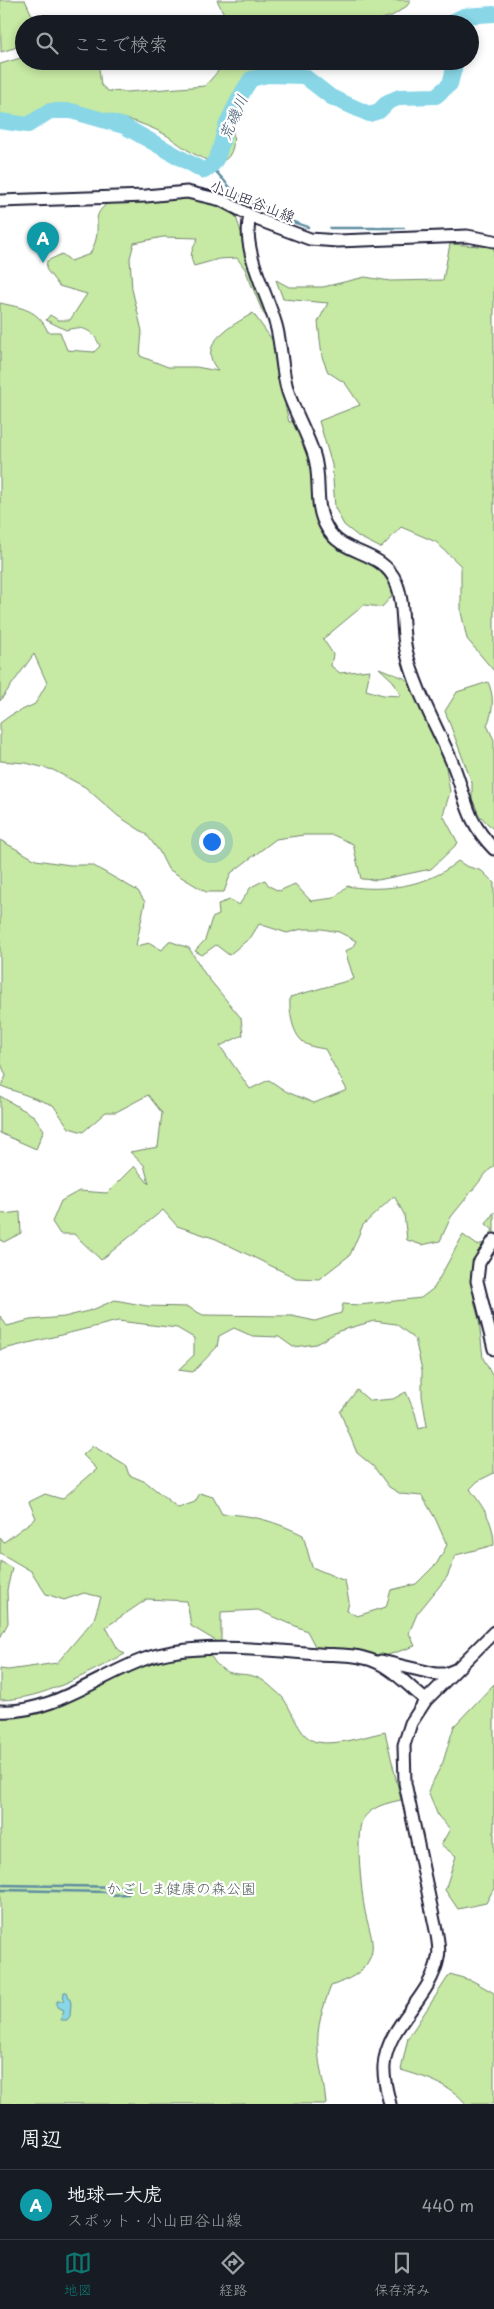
<!DOCTYPE html>
<html lang="ja">
<meta charset="utf-8">
<style>
:root{--surface:#171b24;--page:#242831;--text:#f1f3f6;--muted:#9ea1a6;--line:#363941;--accent:#0f766e}
body{margin:0;font-family:"Playpen Sans","Klee One",sans-serif;background:var(--page);color:var(--text)}
.you{position:absolute;left:211px;top:841px;width:18px;height:18px;margin:-12px;border:4px solid #fff;border-radius:50%;background:#1a73e8;box-shadow:0 0 0 8px #1a73e833}
.badge{display:grid;place-items:center;width:32px;height:32px;border-radius:50%;background:var(--accent);color:#fff;font-size:16px;font-weight:700}
.pin{position:absolute;translate:-50% -41px;filter:drop-shadow(0 1px 2px #0008)}
.pin::after{content:'';position:absolute;top:26px;width:18px;height:15px;background:inherit;clip-path:polygon(0 0,100% 0,50% 100%)}
.list{margin:0;padding:0;list-style:none}
h2{display:flex;justify-content:space-between;align-items:center;height:65px;margin:0;padding:0 20px;font-size:21px}
h2 small{font-size:16px;font-weight:400;color:var(--muted)}
.list li{display:grid;grid-template-columns:32px 1fr auto;gap:15px;align-items:center;box-sizing:border-box;height:70px;padding:0 20px;border-top:1px solid var(--line)}
.list b{display:block;font-size:19px;white-space:nowrap}
.list p{margin:0;font-size:16px;white-space:nowrap;color:var(--muted)}
.list em{font-size:16px;font-style:normal;color:var(--muted)}
.icon{flex:none;width:28px;height:28px;fill:none;stroke:currentColor;stroke-width:2;stroke-linecap:round;stroke-linejoin:round}
.map{position:relative;flex:none;width:494px;height:2104px;overflow:hidden}
.search{position:absolute;background:var(--surface);box-shadow:0 2px 8px #0003;left:15px;right:15px;top:15px;height:55px;display:flex;align-items:center;gap:12px;box-sizing:border-box;padding:0 18px;border-radius:28px;color:var(--muted);font-size:19px}
.sheet{height:135px;background:var(--surface)}
nav{display:flex;justify-content:space-around;align-items:center;box-sizing:border-box;height:70px;border-top:1px solid var(--line);background:var(--surface);font-size:14px;color:var(--muted)}
nav a{display:grid;justify-items:center;gap:2px}
nav .on{color:var(--accent)}
.map>svg:first-child{display:block}
.green{fill:#c6e9a3;stroke:#74866f}
.water{fill:#88d6e6;stroke:#5f8ea2}
.lines{fill:none;stroke-linecap:round;stroke-linejoin:round}
.stream{stroke:#5f8ea2;stroke-width:2.5}
.river{stroke:#88d6e6;stroke-width:16}
.secondary-casing{stroke:#22223b;stroke-width:15}
.secondary{stroke:#fff;stroke-width:11}
.labels{text-anchor:middle;dominant-baseline:central;stroke-width:4.5;stroke-linejoin:round;paint-order:stroke}
.street-label{font-size:15px;fill:#22223b;stroke:#fff}
.park-label{font-size:15px;fill:#535e5a;stroke:#fff}
.water-label{font-size:16px;font-style:italic;fill:#41586e;stroke:#fff}
</style>
<div class="map">
<svg width="494" height="2104" viewBox="0 0 494 2104">
<rect width="100%" height="100%" fill="#fff"/>
<filter id="ink" filterUnits="userSpaceOnUse"><feTurbulence type="fractalNoise" baseFrequency=".02" numOctaves="2"/><feDisplacementMap in="SourceGraphic" scale="10" xChannelSelector="R" yChannelSelector="G"/><feConvolveMatrix kernelMatrix="1 2 1 2 8 2 1 2 1" color-interpolation-filters="sRGB"/></filter>
<g filter="url(#ink)">
<path class="green" d="M0,0h25l11,24h-12v4l-5,2 5,15 -23,7z
M217,0h194l-4,6 -15,10 -27,8h-136z
M24,57v4h74l3,24 7,6 19,1 78,-6 22,-25h55c-6,3 -15,6 -20,11 -10,10 -30,32 -30,47 0,13 5,25 -3,37 -14,19 -50,-13 -63,-21 -7,-4 -16,-8 -24,-11 -28,-11 -63,-12 -94,-9 -16,2 -31,10 -48,8v-59z
M181,196c19,3 41,6 55,21l37,109 -3,1 -2,-8 -5,-6 -18,-44 -8,-11 -18,1 -25,7c-6,-12 -1,-17 4,-28l-35,-1 -29,6 -4,15 2,31 10,42 -2,25 28,11h28l22,4c-2,-3 -5,-7 -6,-10 -9,-23 27,-39 41,-48l25,35 14,46 -7,11 4,17 17,-1 20,94c16,30 51,42 68,73l-3,9 -9,10 -18,-2 -41,34 10,15 -2,12 9,7 30,-3 -4,20 17,5 18,1 -8,-15 -14,-13 25,10 11,10 30,73 5,31 -7,23 15,28 -27,26 -53,11 -17,-1 -8,-35 -20,-9h-29l-28,4 -45,34 -7,19h-18l-38,-23 -9,-18 -13,-17 -28,-18 -33,-29 -32,-17 -27,-7 -26,-2v-38l11,-8 24,-11 12,-21 -13,-29 -34,47v-398c22,5 38,6 48,29h12l7,18 27,2 6,-6c-7,-16 -17,-21 -34,-16l-20,-10 4,-5 8,5h12l17,-26 -28,-8 -13,-17 1,-8 15,-7 9,7 19,-7c2,-5 5,-10 6,-15 4,-18 -5,-23 12,-36z
M450,244l44,3v424l-27,-32 -6,-27v-46l-25,-24 -35,-15 -20,21 -22,-11 -15,-12 -9,-17 -3,-43 -13,-44 41,-16 -15,-22 -17,-11 -6,-15 -4,-35 10,-19 -45,-4 -7,-19 13,7h34l42,-10 25,4 53,-1z
M488,682c6,13 6,29 -1,43l7,15v90l-15,-15 -7,-16v-16l-27,-72 12,-19z
M0,840l36,20 34,5h22l46,26 7,11 -9,44 14,-3 12,7 7,-9 20,7 16,26 36,44 2,17 -23,11 30,43 19,-9 18,12 27,11 33,-13 -22,-41c-6,-1 -14,-2 -19,-5 -14,-8 -17,-33 -16,-47l64,-18 -9,-28 7,-3 4,-7 -17,-9 -17,-3h-20l-15,4 -28,-9 -8,13 -22,18 -13,-10 -14,10 -7,-4 10,-11 7,-22 7,-3 -1,-11 12,-4 9,5 12,-18 14,-7 4,6 10,5 16,-7 16,17 23,-3 13,-12c28,5 62,2 88,-10 8,-3 16,-10 23,-15l8,5 16,5 12,12v283l-6,5 -37,46 -11,24 -18,4 -15,-5 -3,-26 -10,-18 -31,29 -13,30 -31,24 -23,-1 -80,-39 -39,-13 -14,-16 -62,50 -27,-26h-14l-8,-12 9,-21 18,-10 28,2 27,-27 15,18 -5,-19 -14,-13 28,-5 4,-34 -14,-18 -32,17h-10l-23,20 -14,-4 -16,-23 -52,-19 5,-10 -6,-15z
M0,1096l34,20 10,14 -8,19 -36,-16z
M0,1212l3,2 17,-2 1,21 -17,9 -4,-2z
M494,1212v36l-21,42 2,15 4,15 4,38 11,21v94l-16,8 -8,8c13,18 24,33 24,56l-38,10 -9,22 -30,37 -8,19 6,13 -36,12 -61,-6 -11,-21 -49,-21 -37,2v32l-30,-18 -4,-25 -40,-2 -41,28 12,22 7,5c-39,20 -81,45 -125,46v-31l8,1 49,-7 37,-44 7,-22 -17,-4 -20,7 -18,-6 -15,-23 -31,-18v-15l4,4 32,-24 -7,-16 16,-8 17,5 35,-30 -14,-14 10,-9 33,20 3,9 17,7 32,26 17,-6 5,-9 13,4 9,17c29,0 55,8 81,21l9,32 33,14 4,21 -2,9 10,5 29,-9 5,-17 25,-6 21,-21 10,-18 -12,-27 -13,-22 -21,-2 -12,-7 -16,-21 -16,-13 -17,-41 17,-22 13,11 23,-2 13,-7 9,21 4,16 8,-3 -5,-30v-26l-7,-31 -19,-15 -22,-3 -35,10 -23,13 -23,3 -14,-10 -27,-1 -18,-8 -15,8 -2,11 -24,25 -15,-2 16,-15v-17l-17,-10 -59,-7 -118,29v-34l7,10 23,-6 34,-3 28,-7 23,-10 32,6 41,1 15,8 89,1 23,5 26,-8 2,-9 16,1 62,-7 13,-10 29,-53 14,10 7,-2 9,-13 -7,-6z
M0,1561l12,7 -5,22 1,33 -8,15z
M205,1645c21,46 38,17 64,40 4,4 10,8 14,13 10,13 16,40 34,44 19,4 49,-6 68,-10l16,68c-14,3 -32,7 -39,21 -7,14 0,79 4,95 3,13 10,29 4,42 -7,16 -23,22 -39,28 -8,21 -15,41 -13,64 1,18 7,36 8,54h-326v-387h18l20,-4 36,-16 41,-28z
M494,1684v204l-8,15 -28,6 -13,-19 11,-34 -15,-11 9,-16 -12,-13 -10,-25 15,-29 11,-36z
M450,1974l23,7 21,12v111h-28c-16,-20 -42,-27 -65,-34l7,-32z"/>
<path class="water" d="M64,1992h3l4,11 -1,13 -3,4h-6l3,-10 -7,-3v-6h6z"/>
<g class="lines">
<path class="stream" d="M212,167l23,26 31,15 9,8 33,11
M330,228h74
M0,1885l128,2v7l-18,1v-3l-110,-2"/>
<path class="river" d="M456,24v-4l8,-4 30,-2
M0,121l28,4 22,-14h21l53,15 80,45c18,-9 16,-30 23,-47 7,-16 14,-31 24,-45l16,-4 37,1 27,21 38,17 10,-3 9,-9 12,-5 36,-1 14,-12 6,-23"/>
<defs>
<path id="secondary" d="M0,201l146,-5 41,-4 34,8 38,20 51,19 28,2 129,-5 27,5
M250,216c-9,33 17,77 26,109 6,21 5,45 12,67 7,21 19,41 26,63 8,24 -1,50 13,73 15,28 55,21 69,54 9,21 5,46 10,68 9,39 30,75 46,112 15,36 12,56 42,87
M494,1240l-15,23 -2,18 17,68
M381,1661l55,13h9l10,-4
M0,1711c50,3 97,-34 142,-51 51,-19 123,-10 177,-6 14,1 31,0 45,4 27,6 42,27 62,42
M390,2104c-3,-12 -7,-25 -6,-38 3,-42 47,-68 54,-108 2,-8 0,-16 -1,-23l-32,-152 -1,-38 7,-22 15,-23 68,-68"/>
</defs>
<use href="#secondary" class="secondary-casing"/>
<use href="#secondary" class="secondary"/>
</g>
</g>
<g class="labels">
<g class="street-label">
<text transform="translate(253 200) rotate(22)">小山田谷山線</text>
</g>
<g class="park-label">
<text x="181" y="1887">かごしま健康の森公園</text>
</g>
<g class="water-label">
<text transform="translate(232 117) rotate(-66)">荒磯川</text>
</g>
</g>
</svg>
<div class="you"></div>
<div class="pin badge" style="left:43px;top:263px;background:#0f9aa8">A</div>
<div class="search"><svg class="icon" aria-label="search" viewBox="0 0 24 24"><circle cx="10" cy="10" r="6"/><path d="M15 15l6 6"/></svg>ここで検索</div>
</div>
<section class="sheet">
<h2>周辺<small></small></h2>
<ul class="list">
<li><span class="badge" style="background:#0f9aa8">A</span><div><b>地球一大虎</b><p>スポット · 小山田谷山線</p></div><em>440 m</em></li>
</ul>
</section>
<nav>
<a class="on"><svg class="icon" aria-label="map" viewBox="0 0 24 24"><path d="M3 6l6-2 6 2 6-2v14l-6 2-6-2-6 2zM9 4v14M15 6v14"/></svg>地図</a>
<a><svg class="icon" aria-label="directions" viewBox="0 0 24 24"><path d="M12 3l9 9-9 9-9-9zM9 14v-3h6M13 9l2 2-2 2"/></svg>経路</a>
<a><svg class="icon" aria-label="saved" viewBox="0 0 24 24"><path d="M7 4h10v16l-5-4-5 4z"/></svg>保存済み</a>
</nav>
